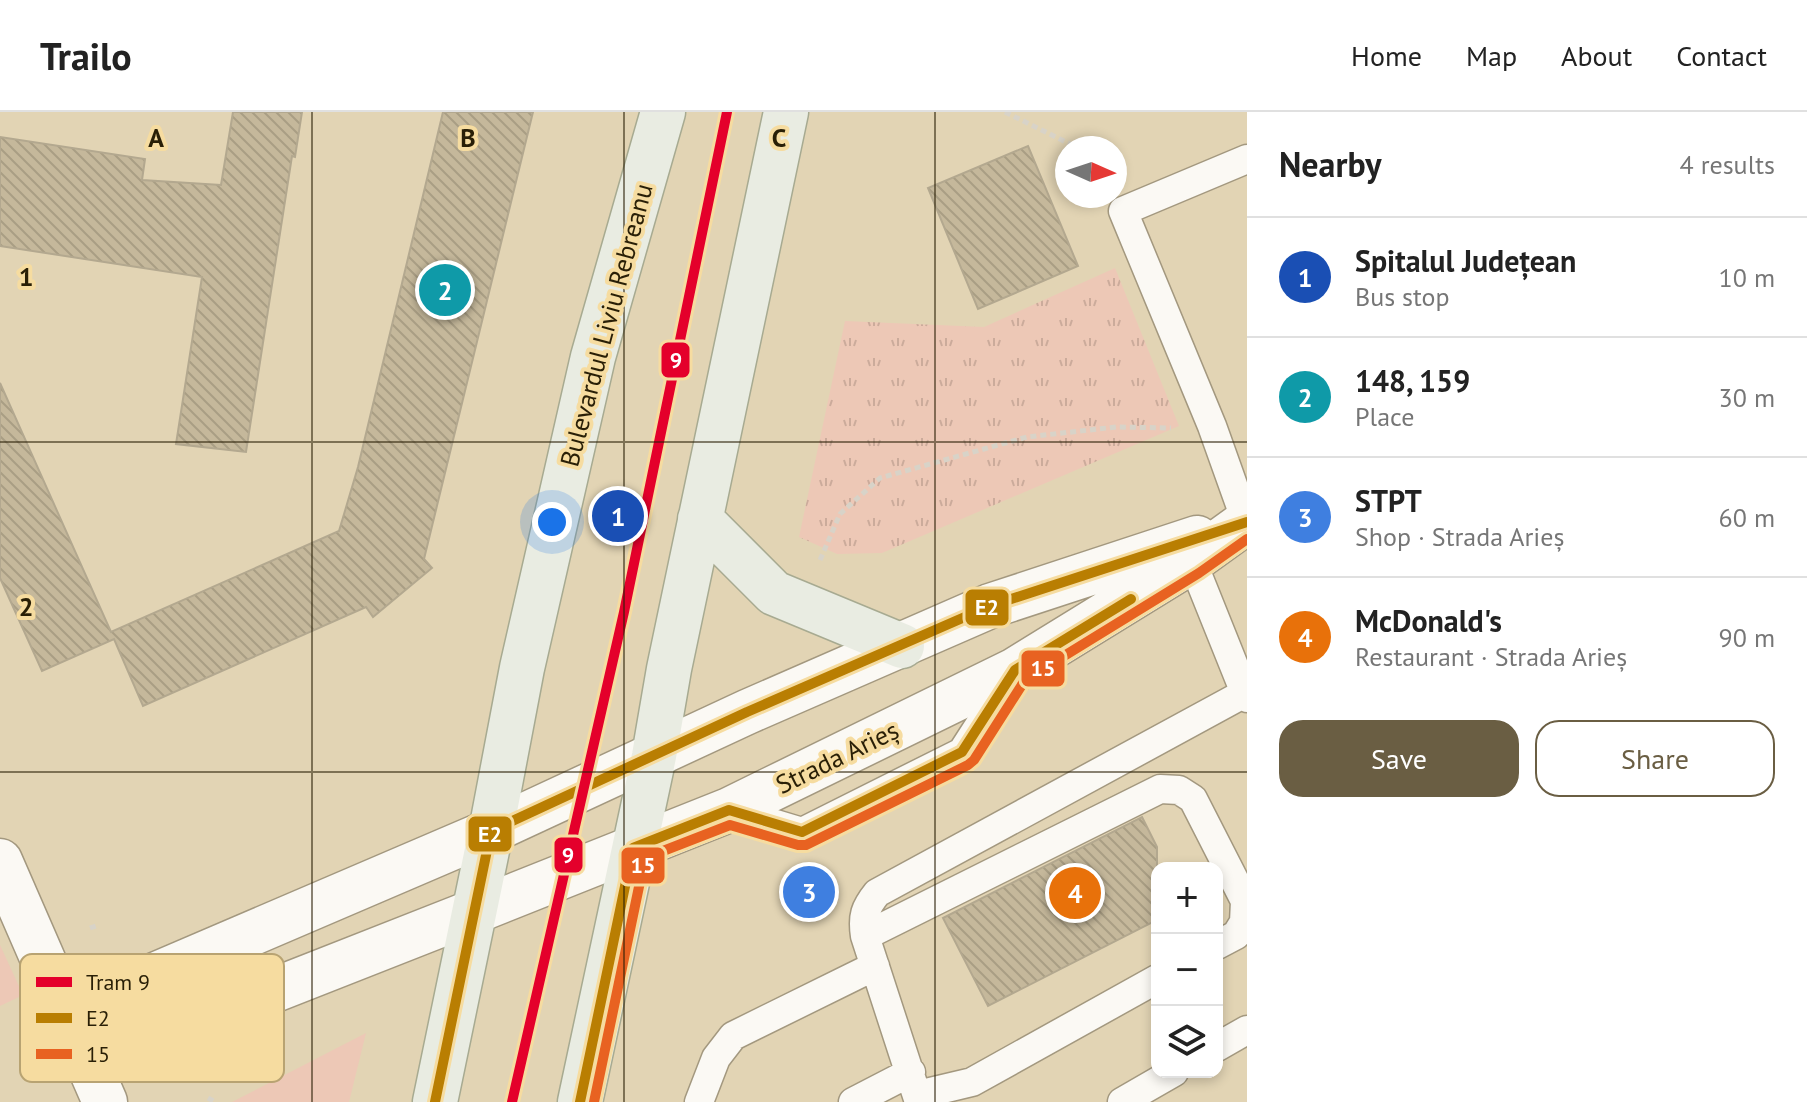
<!DOCTYPE html>
<meta charset="utf-8">
<style>
:root{--surface:#fff;--page:#f6f6f6;--text:#222;--muted:#767676;--line:#e0e0e0;--accent:#6a5e43}
body{margin:0;font-family:"PT Sans",sans-serif;background:var(--page);color:var(--text)}
.controls{position:absolute;right:24px;bottom:24px;display:grid;overflow:hidden;border-radius:16px;box-shadow:0 4px 12px #0003}
.controls button{width:72px;height:72px;display:grid;place-items:center;padding:0;border:0;border-bottom:2px solid var(--line);background:var(--surface);color:var(--text);font:40px sans-serif}
.compass{position:absolute;left:1055px;top:24px;width:72px;height:72px;border-radius:50%;background:var(--surface);box-shadow:0 4px 12px #0003;rotate:93deg}
.you{position:absolute;left:552px;top:410px;width:28px;height:28px;margin:-20px;border:6px solid #fff;border-radius:50%;background:#1a73e8;box-shadow:0 0 0 12px #1a73e833}
.badge{display:grid;place-items:center;width:52px;height:52px;border-radius:50%;background:var(--accent);color:#fff;font-size:26px;font-weight:700}
.pin{position:absolute;translate:-50% -50%;border:4px solid #fff;box-shadow:0 2px 8px #0006}
.list{margin:0;padding:0;list-style:none}
h2{display:flex;justify-content:space-between;align-items:center;height:104px;margin:0;padding:0 32px;font-size:34px}
h2 small{font-size:26px;font-weight:400;color:var(--muted)}
.list li{display:grid;grid-template-columns:52px 1fr auto;gap:24px;align-items:center;box-sizing:border-box;height:120px;padding:0 32px;border-top:2px solid var(--line)}
.list b{display:block;font-size:30px;white-space:nowrap}
.list p{margin:0;font-size:26px;white-space:nowrap;color:var(--muted)}
.list em{font-size:26px;font-style:normal;color:var(--muted)}
.actions{display:flex;gap:16px;padding:24px 32px}
.actions a{flex:1;padding:18px 0;border:2px solid var(--accent);border-radius:24px;text-align:center;font-size:28px;color:var(--accent)}
.actions .main{background:var(--accent);color:#fff}
.icon{flex:none;width:44px;height:44px;fill:none;stroke:currentColor;stroke-width:2;stroke-linecap:round;stroke-linejoin:round}
.map{position:relative;flex:none;width:1247px;height:990px;overflow:hidden}
header{display:flex;align-items:center;gap:48px;box-sizing:border-box;height:112px;padding:0 40px;background:var(--surface);border-bottom:2px solid var(--line)}
header strong{font-size:38px}
nav{display:flex;gap:44px;margin-inline-start:auto;font-size:28px}
main{display:flex}
aside{flex:1;background:var(--surface)}
.map>svg:first-child{display:block}
.grass{fill:#edc8b6}
.park{fill:url(#park-tufts)}
.building{fill:url(#building-back-hatch);stroke:#b3a88f;stroke-width:2}
.lines{fill:none;stroke-linecap:round;stroke-linejoin:round}
.service-casing{stroke:#a3987f;stroke-width:31}
.minor-casing{stroke:#a3987f;stroke-width:47}
.secondary-casing{stroke:#a3987f;stroke-width:47}
.primary-casing{stroke:#a7aa91;stroke-width:47}
.path{stroke:#d8d3c8;stroke-width:5;stroke-dasharray:6 4;stroke-linecap:butt}
.service{stroke:#fbf9f4;stroke-width:28}
.minor{stroke:#fbf9f4;stroke-width:44}
.secondary{stroke:#fbf9f4;stroke-width:44}
.primary{stroke:#e9ece2;stroke-width:44}
.bus-1-casing{stroke:#f6dca0;stroke-width:16}
.bus-2-casing{stroke:#f6dca0;stroke-width:16}
.bus-1{stroke:#b97e02;stroke-width:10}
.bus-2{stroke:#e86221;stroke-width:10}
.tram-1-casing{stroke:#f6dca0;stroke-width:16}
.tram-1{stroke:#e4002b;stroke-width:10}
.grid{fill:none;stroke:#291f06;stroke-width:2;stroke-opacity:0.55}
.labels{text-anchor:middle;dominant-baseline:central;stroke-width:8;stroke-linejoin:round;paint-order:stroke}
.street-label{font-size:26px;fill:#291f06;stroke:#f6dca0}
.key{fill:#f6dca0;stroke:#b8a372;stroke-width:2}
.key-label{font-size:22px;fill:#291f06}
.grid-label{font-size:26px;text-anchor:middle;font-weight:bold;fill:#291f06;stroke:#f6dca0;stroke-width:8;stroke-linejoin:round;paint-order:stroke}
.line-badge{stroke:#f6dca0;stroke-width:3}
.badge-label{font-size:22px;text-anchor:middle;font-weight:bold;fill:#fff}
</style>
<header>
<strong>Trailo</strong>
<nav><a>Home</a><a>Map</a><a>About</a><a>Contact</a></nav>
</header>
<main>
<div class="map">
<svg width="1247" height="990" viewBox="0 0 1247 990">
<defs>
<pattern id="park-tufts" width="24" height="20" patternUnits="userSpaceOnUse" patternTransform="scale(2)"><rect width="24" height="20" fill="#edc8b6"/><path d="M3 7l-1-3M5 7V3M7 7l1-3M15 17l-1-3M17 17v-4M19 17l1-3" fill="none" stroke="#cbab9b"/></pattern>
<pattern id="building-back-hatch" width="6" height="6" patternUnits="userSpaceOnUse" patternTransform="scale(2)"><rect width="6" height="6" fill="#c5b89b"/><path d="M-1 5l2 2M0 0l6 6M5-1l2 2" fill="none" stroke="#a99e84"/></pattern>
</defs>
<rect width="100%" height="100%" fill="#e2d4b4"/>
<path class="grass" d="M0,833l23,50 -23,11z
M366,921l-17,69h-117z"/>
<path class="park" d="M1115,156l64,158 -297,127 -45,1 -38,-17 46,-216 139,6z"/>
<path class="building" d="M233,0h69l-7,45 -3,-1 -46,296 -70,-8 26,-167 -202,-31v-109l145,22 -3,21 79,5z
M443,0h90l-109,447 8,9 -59,49 -7,-10 -223,99 -29,-67 -72,32 -42,-93v-195l111,249 228,-101 19,-64z
M1028,34l50,120 -100,43 -50,-121z
M1142,705l15,30v73l-169,86 -45,-88z"/>
<g class="lines">
<defs>
<path id="service" d="M1247,47l-124,52 89,215 35,98
M1192,449l55,137
M729,698l73,22 160,-80 49,-76
M865,824l295,-147 19,1 14,9 52,102 -1,21 -8,13 -19,10
M1217,935l30,-17
M917,983l55,-13 185,-103
M699,990l17,-44 17,-22 142,-70
M853,990l58,-30
M919,990l-54,-166c-3,-20 0,-28 12,-43l368,-200
M1122,990l52,-30"/>
<path id="minor" d="M0,749l105,241
M66,901l425,-182
M89,951l384,-151"/>
<path id="secondary" d="M491,719l256,-119 243,-106 207,-68
M473,800l256,-102 286,-140 177,-109 54,-39"/>
<path id="primary" d="M700,407l74,74 128,53
M435,990l56,-271 31,-163 71,-311 70,-245
M580,990l74,-346 15,-87 117,-557"/>
</defs>
<use href="#service" class="service-casing"/>
<use href="#minor" class="minor-casing"/>
<use href="#secondary" class="secondary-casing"/>
<use href="#primary" class="primary-casing"/>
<path class="path" d="M1005,0l73,36
M820,448l20,-46 40,-36 147,-41 89,-10 55,1
M90,816l9,-3
M208,986l7,4"/>
<use href="#service" class="service"/>
<use href="#minor" class="minor"/>
<use href="#secondary" class="secondary"/>
<use href="#primary" class="primary"/>
<defs>
<path id="bus-1" d="M435,990l56,-271 256,-119 243,-106 257,-84
M580,990l53,-254 96,-38 73,22 160,-80 53,-82 116,-71"/>
<path id="bus-2" d="M594,990l51,-244 85,-33 68,20h8l162,-80 6,-5 51,-80 174,-107 48,-34"/>
</defs>
<use href="#bus-1" class="bus-1-casing"/>
<use href="#bus-2" class="bus-2-casing"/>
<use href="#bus-1" class="bus-1"/>
<use href="#bus-2" class="bus-2"/>
<defs>
<path id="tram-1" d="M512,990l112,-490 103,-500"/>
</defs>
<use href="#tram-1" class="tram-1-casing"/>
<use href="#tram-1" class="tram-1"/>
</g>
<path class="grid" d="M312,0v990M624,0v990M935,0v990M0,330h1247M0,660h1247"/>
<g class="labels">
<g class="street-label">
<text transform="translate(606 213) rotate(-75)">Bulevardul Liviu Rebreanu</text>
<text transform="translate(837 645) rotate(-26)">Strada Arieș</text>
</g>
</g>
<rect x="20" y="842" width="264" height="128" rx="12" class="key"/>
<rect x="36" y="865" width="36" height="10" fill="#e4002b"/>
<rect x="36" y="901" width="36" height="10" fill="#b97e02"/>
<rect x="36" y="937" width="36" height="10" fill="#e86221"/>
<g class="key-label">
<text x="86" y="878">Tram 9</text>
<text x="86" y="914">E2</text>
<text x="86" y="950">15</text>
</g>
<g class="grid-label">
<text x="156" y="35">A</text>
<text x="468" y="35">B</text>
<text x="779" y="35">C</text>
<text x="26" y="174">1</text>
<text x="26" y="504">2</text>
</g>
<g class="line-badge">
<rect x="660" y="229" width="31" height="38" rx="8" fill="#e4002b"/>
<rect x="964" y="476" width="46" height="39" rx="8" fill="#b97e02"/>
<rect x="1020" y="537" width="46" height="39" rx="8" fill="#e86221"/>
<rect x="467" y="703" width="46" height="38" rx="8" fill="#b97e02"/>
<rect x="553" y="724" width="31" height="38" rx="8" fill="#e4002b"/>
<rect x="620" y="734" width="46" height="39" rx="8" fill="#e86221"/>
</g>
<g class="badge-label">
<text x="676" y="256">9</text>
<text x="987" y="503">E2</text>
<text x="1043" y="564">15</text>
<text x="490" y="730">E2</text>
<text x="568" y="751">9</text>
<text x="643" y="761">15</text>
</g>
</svg>
<div class="controls">
<button>+</button>
<button>−</button>
<button><svg class="icon" aria-label="layers" viewBox="0 0 24 24"><path d="M12 4l9 5-9 5-9-5zM3 14l9 5 9-5"/></svg></button>
</div>
<svg class="compass" viewBox="-18 -18 36 36"><path d="M0-13l5 13h-10z" fill="#e53935"/><path d="M0 13l5-13h-10z" fill="#767676"/></svg>
<div class="you"></div>
<div class="pin badge" style="left:618px;top:404px;background:#1a4fb4">1</div>
<div class="pin badge" style="left:445px;top:178px;background:#0f9aa8">2</div>
<div class="pin badge" style="left:809px;top:780px;background:#3f7fe0">3</div>
<div class="pin badge" style="left:1075px;top:781px;background:#e8710a">4</div>
</div>
<aside>
<h2>Nearby<small>4 results</small></h2>
<ul class="list">
<li><span class="badge" style="background:#1a4fb4">1</span><div><b>Spitalul Județean</b><p>Bus stop</p></div><em>10 m</em></li>
<li><span class="badge" style="background:#0f9aa8">2</span><div><b>148, 159</b><p>Place</p></div><em>30 m</em></li>
<li><span class="badge" style="background:#3f7fe0">3</span><div><b>STPT</b><p>Shop · Strada Arieș</p></div><em>60 m</em></li>
<li><span class="badge" style="background:#e8710a">4</span><div><b>McDonald's</b><p>Restaurant · Strada Arieș</p></div><em>90 m</em></li>
</ul>
<div class="actions"><a class="main">Save</a><a>Share</a></div>
</aside>
</main>
